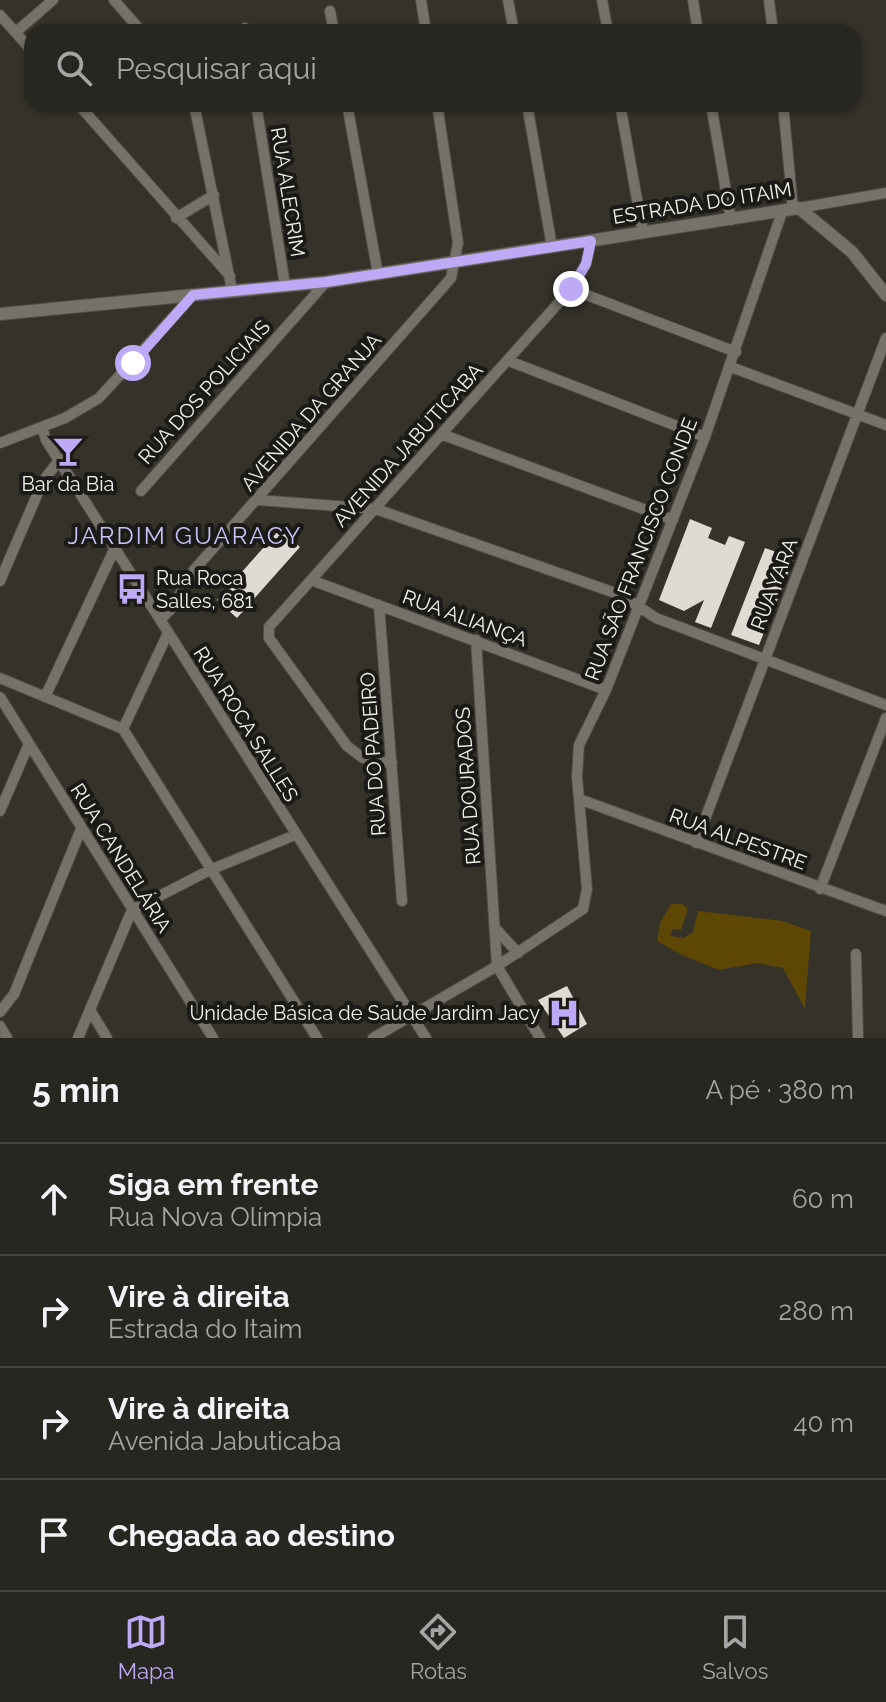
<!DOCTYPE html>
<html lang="pt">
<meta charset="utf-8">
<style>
:root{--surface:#282620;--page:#34322d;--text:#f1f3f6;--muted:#a5a5a5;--line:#44433e;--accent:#bda9f5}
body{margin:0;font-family:Raleway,sans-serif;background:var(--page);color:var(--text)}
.stop{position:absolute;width:24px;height:24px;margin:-18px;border:6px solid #bda9f5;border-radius:50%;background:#fff}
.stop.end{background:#bda9f5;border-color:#fff;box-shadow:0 2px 8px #0008}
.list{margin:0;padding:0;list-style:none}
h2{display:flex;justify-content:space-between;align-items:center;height:104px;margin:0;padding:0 32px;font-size:34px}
h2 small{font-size:26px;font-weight:400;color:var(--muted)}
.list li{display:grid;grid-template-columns:52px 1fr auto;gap:24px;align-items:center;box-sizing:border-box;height:112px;padding:0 32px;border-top:2px solid var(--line)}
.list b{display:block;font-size:30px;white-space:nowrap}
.list p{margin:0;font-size:26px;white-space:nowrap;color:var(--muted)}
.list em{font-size:26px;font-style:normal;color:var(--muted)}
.icon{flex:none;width:44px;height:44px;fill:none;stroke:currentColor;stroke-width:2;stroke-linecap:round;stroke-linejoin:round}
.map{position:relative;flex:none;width:886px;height:1038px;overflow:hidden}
.search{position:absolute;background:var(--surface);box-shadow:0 2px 6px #0004;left:24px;right:24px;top:24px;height:88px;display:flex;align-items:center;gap:20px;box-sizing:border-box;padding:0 28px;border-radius:24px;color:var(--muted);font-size:30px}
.sheet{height:552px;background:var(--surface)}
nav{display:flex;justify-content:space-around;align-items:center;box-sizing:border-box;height:112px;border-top:2px solid var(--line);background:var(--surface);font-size:22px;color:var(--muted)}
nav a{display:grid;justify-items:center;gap:4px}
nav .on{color:var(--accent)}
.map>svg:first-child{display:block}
.green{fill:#5e4604}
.building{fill:#e0dbd2}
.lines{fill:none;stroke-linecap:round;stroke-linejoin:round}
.minor-casing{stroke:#504d46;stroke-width:12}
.tertiary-casing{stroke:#504d46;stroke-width:14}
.minor{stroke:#76726a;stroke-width:10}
.tertiary{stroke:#76726a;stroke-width:12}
.route{stroke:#bda9f5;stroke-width:10}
.labels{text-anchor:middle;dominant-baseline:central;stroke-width:8;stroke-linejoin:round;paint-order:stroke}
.street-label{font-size:20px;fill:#f3f0ec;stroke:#1b1a16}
.poi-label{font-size:20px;fill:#f3f0ec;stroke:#1b1a16}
.quarter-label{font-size:24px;letter-spacing:2px;fill:#ccbff8;stroke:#1b1a16}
</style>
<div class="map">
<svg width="886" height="1038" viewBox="0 0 886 1038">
<rect width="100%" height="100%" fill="#35322a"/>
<path class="green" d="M671,904h11l6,5 -7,21 -8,-1 -3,7 14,2 9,-6 5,-21 85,10 28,10 -6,78 -22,-41 -26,-5 -38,7 -37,-15 -25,-14 3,-18z"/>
<path class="building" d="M690,519l22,9 -4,10 17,7 4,-9 16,6 -34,86 -16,-6 9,-22 -20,11 -25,-11z
M280,529l20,18 -63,71 -20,-18z
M765,548l29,10 -35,87 -28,-10z
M567,986l20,38 -23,14 -26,-38z"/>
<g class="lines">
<defs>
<path id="minor" d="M114,0l28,32
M421,0l5,32
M508,0l6,32
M602,0l6,32
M693,0l5,32
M769,0l4,32
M330,11l4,21
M0,15l32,36
M245,28v4
M16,32l37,-32
M78,104l152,172
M194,104l38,186
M256,104l29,181
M347,104l31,170
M527,104l25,143
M620,104l23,129
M711,104l20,116
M783,104l10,105
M799,208l87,-15
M176,218l38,-23
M571,289l165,63
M509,361l196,76
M731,367l155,58
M42,427l4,13 380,598
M441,434l232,86
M0,443l65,-25 34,-20 94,-103
M141,491l185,-209
M258,500l118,9 245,86 35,23 230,87
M311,580l295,110
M0,581l43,-100 17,-22
M379,605l23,296
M160,620l11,-11 23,-39 257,-292 7,-35 -21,-139
M476,640l21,326 43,72
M0,678l123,51
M0,697l213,341
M45,697l70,-149
M123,729l194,309
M123,729l45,-96
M392,763l-29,-5 -16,-12 -78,-108v-11l302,-338 15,-25 5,-23
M579,799l307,112
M0,811l28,-65
M696,843l190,-505
M820,889l66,-171
M496,929l22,24
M856,954l2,84
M90,1010l17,28
M0,1012l14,-18 67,-165
M0,1026l7,12
M78,1038l54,-128 78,-40 85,-35
M373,1038l124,-72 86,-57 4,-20 -10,-112 2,-32 27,-55 99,-253 77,-225"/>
<path id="tertiary" d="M0,314l326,-32 473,-74 53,44 34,43"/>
</defs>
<use href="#minor" class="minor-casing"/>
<use href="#tertiary" class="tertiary-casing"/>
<use href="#minor" class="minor"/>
<use href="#tertiary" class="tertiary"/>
</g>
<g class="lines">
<path class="route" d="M133,363l60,-68 133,-13 265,-41 -5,23 -15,25"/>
</g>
<defs>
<symbol id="bar-bare" viewBox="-9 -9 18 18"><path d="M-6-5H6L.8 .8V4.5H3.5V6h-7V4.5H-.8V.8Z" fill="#bda9f5" stroke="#1b1a16" stroke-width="2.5" paint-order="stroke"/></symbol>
<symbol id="bus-bare" viewBox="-9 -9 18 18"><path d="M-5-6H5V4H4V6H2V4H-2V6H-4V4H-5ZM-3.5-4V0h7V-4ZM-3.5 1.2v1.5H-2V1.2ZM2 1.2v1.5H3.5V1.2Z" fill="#bda9f5" stroke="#1b1a16" stroke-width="2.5" paint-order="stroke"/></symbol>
<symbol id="hospital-bare" viewBox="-9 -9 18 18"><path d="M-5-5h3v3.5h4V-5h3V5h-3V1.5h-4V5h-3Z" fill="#bda9f5" stroke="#1b1a16" stroke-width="2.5" paint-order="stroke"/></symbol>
</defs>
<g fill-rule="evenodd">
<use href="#bar-bare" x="46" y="429" width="44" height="44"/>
<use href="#bus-bare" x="110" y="567" width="44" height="44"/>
<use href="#hospital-bare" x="542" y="991" width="44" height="44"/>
</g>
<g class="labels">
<g class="street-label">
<text transform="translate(288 192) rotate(81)">RUA ALECRIM</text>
<text transform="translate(702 203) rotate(-9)">ESTRADA DO ITAIM</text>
<text transform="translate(204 392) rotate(-48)">RUA DOS POLICIAIS</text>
<text transform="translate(311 412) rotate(-49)">AVENIDA DA GRANJA</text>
<text transform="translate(408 445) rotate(-48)">AVENIDA JABUTICABA</text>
<text transform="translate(641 549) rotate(-69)">RUA SÃO FRANCISCO CONDE</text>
<text transform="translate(774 584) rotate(-69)">RUA YARA</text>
<text transform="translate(465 618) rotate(20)">RUA ALIANÇA</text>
<text transform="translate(246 724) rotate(58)">RUA ROCA SALLES</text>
<text transform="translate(373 754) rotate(-94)">RUA DO PADEIRO</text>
<text transform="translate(468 786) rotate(-94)">RUA DOURADOS</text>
<text transform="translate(738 839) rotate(20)">RUA ALPESTRE</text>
<text transform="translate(121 858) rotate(58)">RUA CANDELÁRIA</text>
</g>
<g class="poi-label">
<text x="68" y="484">Bar da Bia</text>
<text x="156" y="578" text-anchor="start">Rua Roca<tspan x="156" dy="23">Salles, 681</tspan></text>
<text x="540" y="1013" text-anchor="end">Unidade Básica de Saúde Jardim Jacy</text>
</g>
<g class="quarter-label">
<text x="185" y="535">JARDIM GUARACY</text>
</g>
</g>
</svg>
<div class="stop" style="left:133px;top:363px"></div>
<div class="stop end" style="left:571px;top:289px"></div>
<div class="search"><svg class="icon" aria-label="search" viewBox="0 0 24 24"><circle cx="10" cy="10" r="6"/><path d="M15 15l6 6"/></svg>Pesquisar aqui</div>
</div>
<section class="sheet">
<h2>5 min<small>A pé · 380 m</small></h2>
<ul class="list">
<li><svg class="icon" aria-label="ahead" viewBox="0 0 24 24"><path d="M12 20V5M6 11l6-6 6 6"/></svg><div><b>Siga em frente</b><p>Rua Nova Olímpia</p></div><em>60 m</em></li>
<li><svg class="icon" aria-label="right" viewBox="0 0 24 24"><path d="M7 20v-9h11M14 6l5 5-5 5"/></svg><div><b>Vire à direita</b><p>Estrada do Itaim</p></div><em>280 m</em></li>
<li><svg class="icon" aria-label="right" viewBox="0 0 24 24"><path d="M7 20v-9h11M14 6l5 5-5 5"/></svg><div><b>Vire à direita</b><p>Avenida Jabuticaba</p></div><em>40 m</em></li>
<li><svg class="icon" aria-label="arrive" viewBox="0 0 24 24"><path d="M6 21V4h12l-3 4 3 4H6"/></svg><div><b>Chegada ao destino</b></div></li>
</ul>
</section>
<nav>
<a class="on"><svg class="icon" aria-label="map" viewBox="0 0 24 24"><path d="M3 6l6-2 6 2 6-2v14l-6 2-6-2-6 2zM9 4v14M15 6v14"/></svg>Mapa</a>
<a><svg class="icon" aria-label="directions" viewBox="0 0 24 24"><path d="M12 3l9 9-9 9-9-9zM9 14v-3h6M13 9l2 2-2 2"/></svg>Rotas</a>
<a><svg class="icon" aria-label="saved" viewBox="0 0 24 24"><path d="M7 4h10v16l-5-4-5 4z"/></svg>Salvos</a>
</nav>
